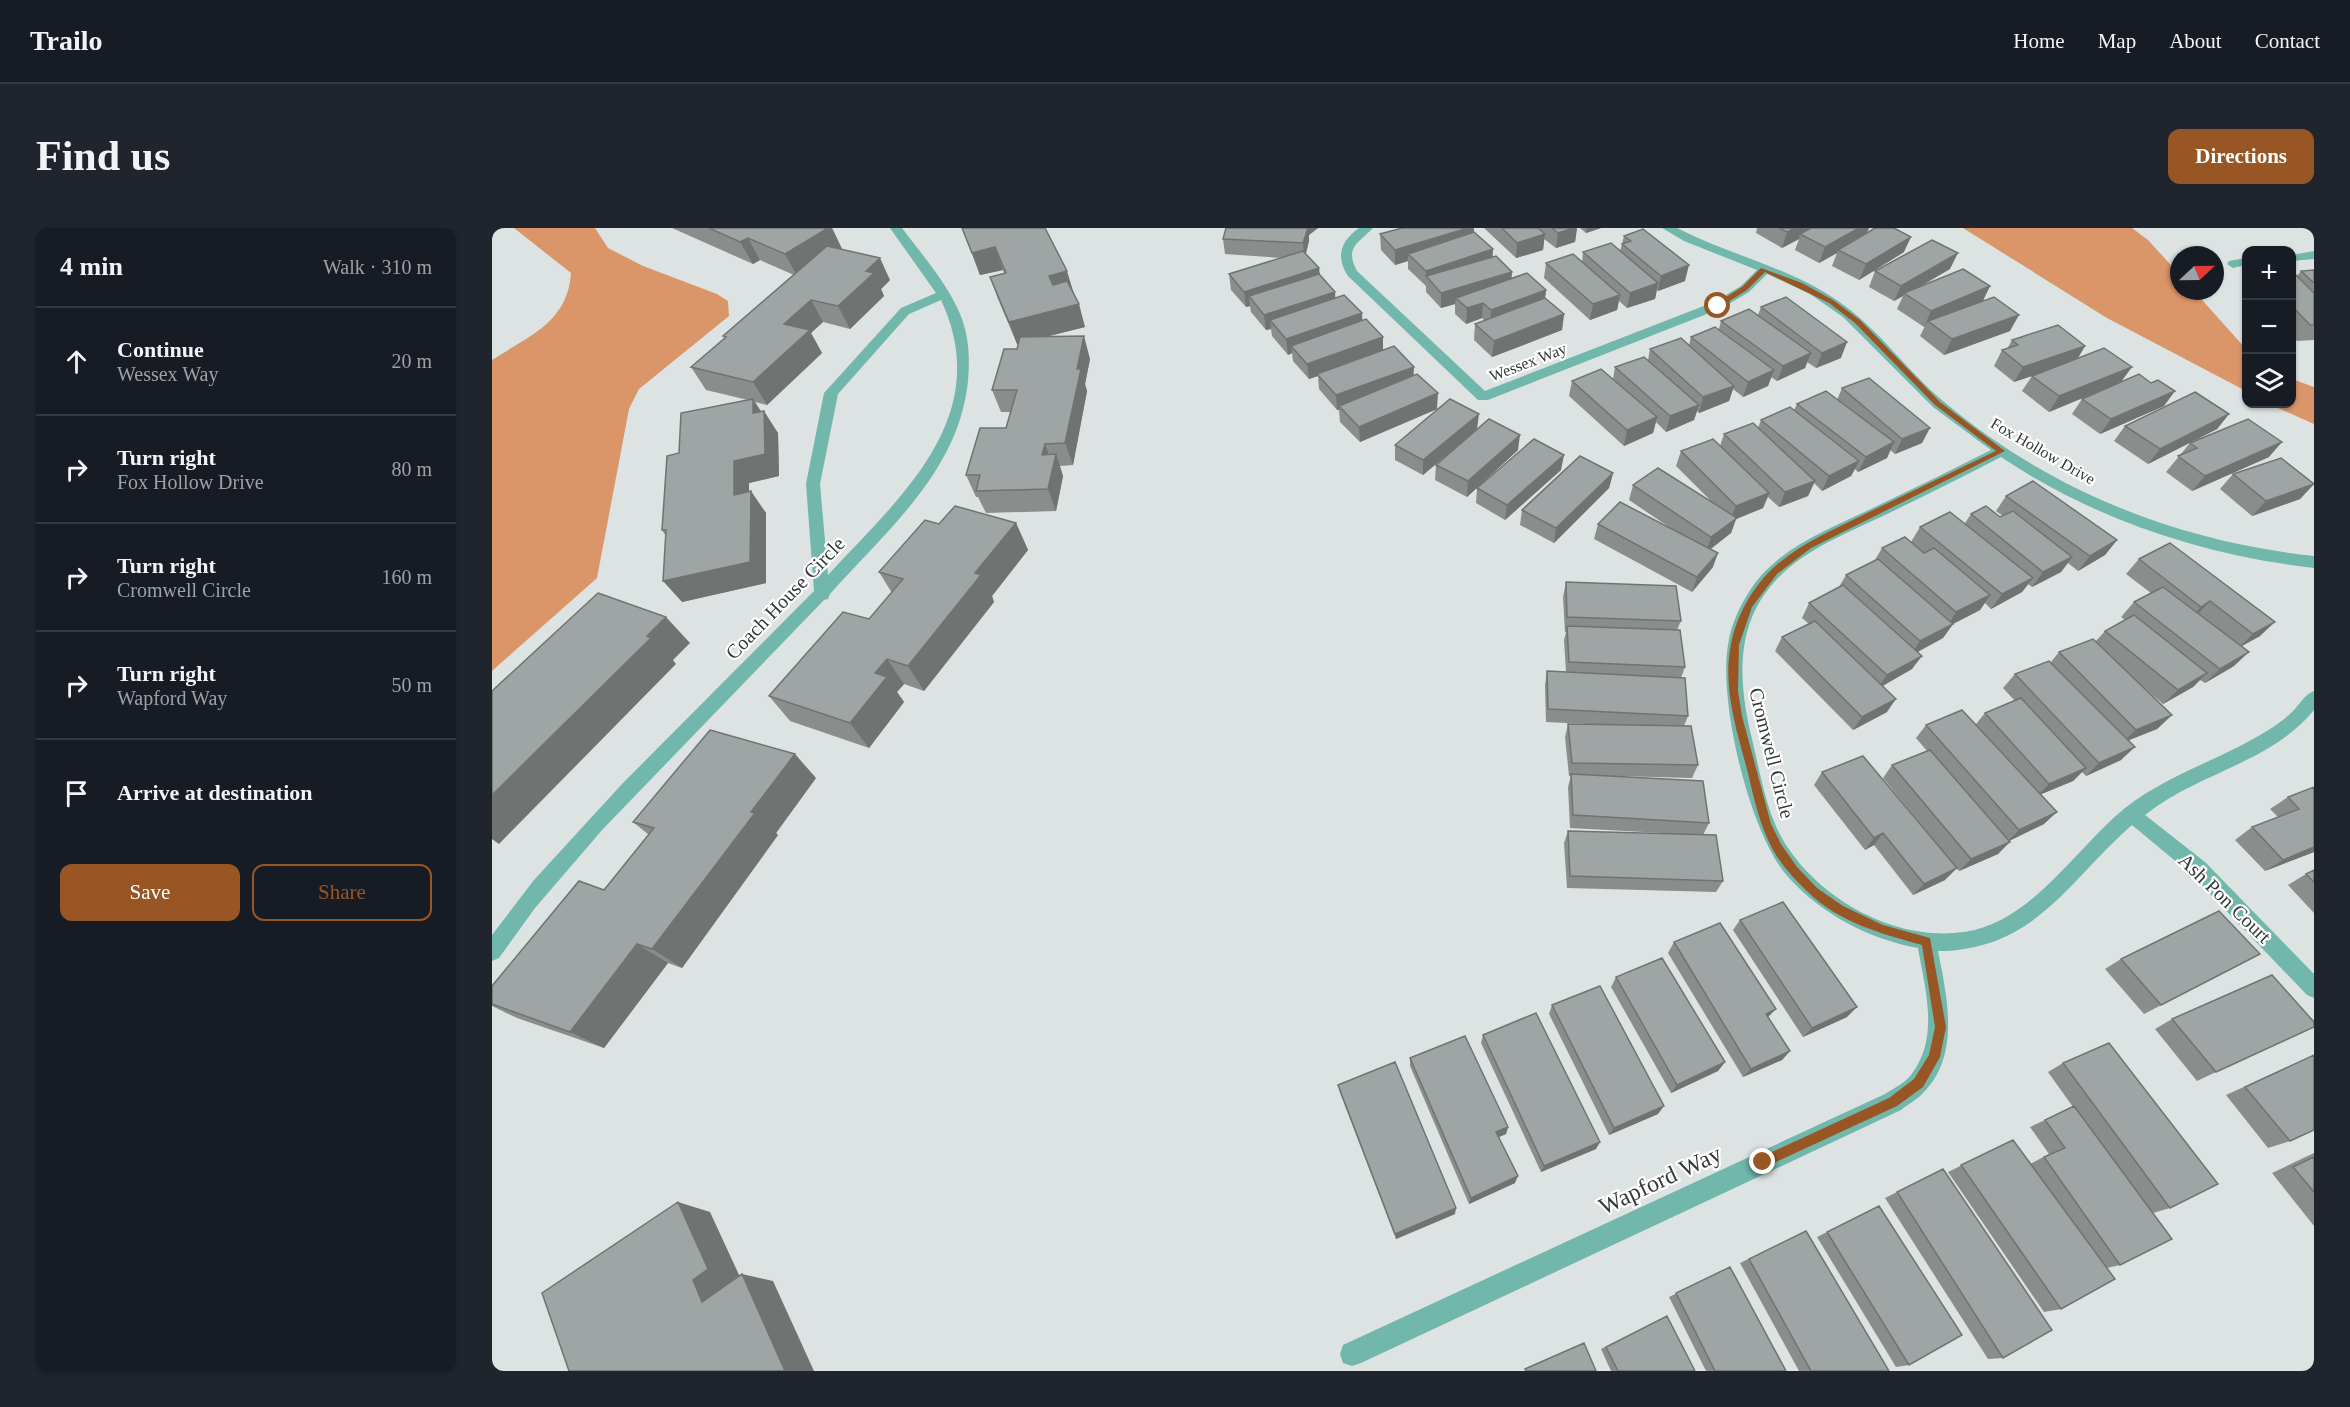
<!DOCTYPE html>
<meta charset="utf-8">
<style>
:root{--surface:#171b24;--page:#20242c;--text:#f1f3f6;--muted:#9ea1a6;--line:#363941;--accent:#985625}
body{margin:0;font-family:"Times New Roman",serif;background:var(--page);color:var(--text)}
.controls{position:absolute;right:18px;top:18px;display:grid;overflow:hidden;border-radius:12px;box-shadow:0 2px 4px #0004}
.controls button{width:54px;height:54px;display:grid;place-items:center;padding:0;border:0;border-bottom:2px solid var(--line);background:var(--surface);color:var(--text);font:30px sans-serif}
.compass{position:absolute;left:1678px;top:18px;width:54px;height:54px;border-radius:50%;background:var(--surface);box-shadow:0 2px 4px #0004;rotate:68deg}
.stop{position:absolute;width:18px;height:18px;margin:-14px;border:4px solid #985625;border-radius:50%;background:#fff}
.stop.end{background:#985625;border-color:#fff;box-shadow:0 2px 6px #0008}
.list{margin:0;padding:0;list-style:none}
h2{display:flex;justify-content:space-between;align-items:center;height:78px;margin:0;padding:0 24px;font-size:26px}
h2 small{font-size:20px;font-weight:400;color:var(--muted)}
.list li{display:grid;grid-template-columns:39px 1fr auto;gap:18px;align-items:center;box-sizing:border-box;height:108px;padding:0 24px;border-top:2px solid var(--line)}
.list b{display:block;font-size:22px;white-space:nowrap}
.list p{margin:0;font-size:20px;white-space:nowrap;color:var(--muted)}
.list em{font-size:20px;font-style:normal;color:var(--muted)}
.actions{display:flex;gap:12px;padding:18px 24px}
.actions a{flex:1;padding:14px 0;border:2px solid var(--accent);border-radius:12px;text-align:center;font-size:21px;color:var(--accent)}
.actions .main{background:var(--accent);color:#fff}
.icon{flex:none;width:33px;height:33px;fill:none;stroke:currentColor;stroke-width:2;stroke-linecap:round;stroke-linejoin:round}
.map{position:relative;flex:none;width:1822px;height:1143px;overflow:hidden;border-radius:12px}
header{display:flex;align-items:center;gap:36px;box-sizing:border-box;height:84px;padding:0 30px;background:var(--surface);border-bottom:2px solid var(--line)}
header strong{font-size:28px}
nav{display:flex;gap:33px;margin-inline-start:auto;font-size:21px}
.intro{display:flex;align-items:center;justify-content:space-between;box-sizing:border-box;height:144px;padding:0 36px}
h1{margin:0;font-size:42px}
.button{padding:15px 27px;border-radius:12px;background:var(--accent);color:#fff;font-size:21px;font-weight:700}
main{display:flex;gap:36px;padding:0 36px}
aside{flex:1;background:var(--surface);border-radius:12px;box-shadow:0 2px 4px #0004}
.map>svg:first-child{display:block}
.water{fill:#da9569}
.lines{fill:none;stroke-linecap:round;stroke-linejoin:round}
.street{fill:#71b7ab;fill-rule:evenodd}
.wall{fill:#898e8d}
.shaded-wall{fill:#6f7473}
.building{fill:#9fa5a4;stroke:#6f7473;stroke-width:1.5}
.route{fill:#985625}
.labels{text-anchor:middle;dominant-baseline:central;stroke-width:4.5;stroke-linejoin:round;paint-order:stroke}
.far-street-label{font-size:16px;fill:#363939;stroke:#fff}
.street-label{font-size:20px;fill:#363939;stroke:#fff}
.near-street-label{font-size:24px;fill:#363939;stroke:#fff}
</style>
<header>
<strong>Trailo</strong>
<nav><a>Home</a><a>Map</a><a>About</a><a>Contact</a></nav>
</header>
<div class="intro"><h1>Find us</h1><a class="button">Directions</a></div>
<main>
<aside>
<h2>4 min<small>Walk · 310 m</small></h2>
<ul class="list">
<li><svg class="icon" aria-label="ahead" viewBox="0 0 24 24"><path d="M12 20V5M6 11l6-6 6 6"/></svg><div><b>Continue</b><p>Wessex Way</p></div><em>20 m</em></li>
<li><svg class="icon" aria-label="right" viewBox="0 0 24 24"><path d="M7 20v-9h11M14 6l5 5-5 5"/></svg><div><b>Turn right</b><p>Fox Hollow Drive</p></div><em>80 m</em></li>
<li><svg class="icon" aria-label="right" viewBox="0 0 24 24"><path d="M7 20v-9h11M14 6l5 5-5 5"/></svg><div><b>Turn right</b><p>Cromwell Circle</p></div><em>160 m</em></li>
<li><svg class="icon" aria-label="right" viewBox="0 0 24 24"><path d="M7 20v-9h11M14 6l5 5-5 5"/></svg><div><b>Turn right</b><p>Wapford Way</p></div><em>50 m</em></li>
<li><svg class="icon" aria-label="arrive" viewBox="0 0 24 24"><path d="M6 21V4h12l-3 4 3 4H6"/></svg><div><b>Arrive at destination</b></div></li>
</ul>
<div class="actions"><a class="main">Save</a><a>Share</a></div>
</aside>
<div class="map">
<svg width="1822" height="1143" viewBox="0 0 1822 1143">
<rect width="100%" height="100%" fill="#dce3e2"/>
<path class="water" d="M22,0h81l13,20 35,18 74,28 11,7 1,15 -90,73 -10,20 -32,169 -105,93v-311c37,-24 76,-38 79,-87z
M1471,0h169l16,12 31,34v17h15l52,58v42l-139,-73z
M1800,151l22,8v37l-45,-20h23z"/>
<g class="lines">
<path class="street" d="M398,0h12c21,28 45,55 58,86 9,21 10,44 8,67 -9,90 -81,149 -138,213l-2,5 -4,1 -221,229 -68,79 -36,50 -7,3v-26l42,-55 88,-96 192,-193 -8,-107 18,-91 77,-85 35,-15zM449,72c55,117 -42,198 -113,275l-8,-91 18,-90 71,-80z
M867,0h14c-14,15 -29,19 -16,43l128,120 229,-89 27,-16 16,-16 -73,-29 -22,-13h15c52,27 112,39 161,73 40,27 68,69 105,100 107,90 233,140 371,155v12c-112,-13 -219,-48 -313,-111 -38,20 -77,39 -116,58 -42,20 -90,38 -118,76 -33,43 -27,99 -15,148 8,33 14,72 31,101 35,59 112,102 181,92 67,-9 111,-83 161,-124 43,-34 98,-49 145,-79 8,-5 16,-11 23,-18 7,-7 11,-16 21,-20v19c-43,53 -117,63 -169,105l60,47 109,112v24l-7,-3 -116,-121 -59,-49c-65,57 -97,125 -194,126 9,46 23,104 -15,142 -6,7 -15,11 -22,17l-540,253 -9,3 -9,-3 -3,-9 3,-9 542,-251c9,-6 20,-11 26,-19 29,-37 14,-86 7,-127 -49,-9 -95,-33 -129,-70 -39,-42 -71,-177 -61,-233 3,-22 14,-44 27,-62 30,-39 79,-56 122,-77 38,-18 76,-37 114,-56l-58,-43 -90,-90 -33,-23 -43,-20 -18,18 -27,16 -234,92h-10l-130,-124c-13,-20 -7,-35 11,-48z
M1822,23v8l-22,2v-6z
M1754,30v7l-13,3 -6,-4 2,-3z"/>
</g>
<path class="wall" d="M180,0h160l10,21h-1l49,31 -9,9 3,7 -34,33 -27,-7 -12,11 11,20 -55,52 -12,-3 6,9 17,22 1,43 -30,7v9l17,21v70l-84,19 -16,-66 -4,-6 17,-77 69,-53 -42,-10 -15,-23 34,-28 -2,-3 71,-61 -34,-15 -7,4z
M470,0l111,66 12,33 -40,10 45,22 -5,25 2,7 -14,74 -13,1 3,10 -7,35 -70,2 -8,-16h-2l-10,-22 40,-47 5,-16h-10l-9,-22 25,-41 2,-5h-2l-19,-45 -8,-22 14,-4 -1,-3 -23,5z
M734,0h92l-9,7v6l-3,13 13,14 1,7 15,17v6l27,15v7l21,17v13l31,17 -1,8 24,34 -77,33 -20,-20 -1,-12h-2l-18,-21 -1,-13 -9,3 -16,-18 -1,-8 -4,2 -16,-19 -1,-7 -5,1 -15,-18 -1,-6 -4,1 -15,-17 -2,-16 53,-16 -57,-4 -2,-15z
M982,0v4l19,17 -1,8 20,22 34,11 -1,8 19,16 -2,16 -70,27 -18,-17 1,-16 10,-3 -3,-3 -16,6 -11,-10v-10l-14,4 -15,-16v-6l-18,-17v-8l-13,4 -14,-15 -1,-16z
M992,0h93l-2,14 -19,6 -12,-9 -1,11 -27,8z
M1088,0h21l-15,5z
M1265,0h112l-2,5 37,19 -45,28 -27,-14 5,-13 -18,10 -24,-13 4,-11 -17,9 -26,-15z
M1132,8l61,45 -27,10 -1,-1 -2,9 -28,9 -8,-7 -2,9 -27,10 -46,-42 2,-15 36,-1 1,-10 37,-1z
M1458,41l-32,19 72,-2 -7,15 27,30 -66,24 -24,-19 5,-10 -1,1 -27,-18 6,-13 -9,5 -25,-14 6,-16z
M1822,42v70l-17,1 -5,-7v-59l5,1 4,-5z
M1269,79l80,51 -25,10 -9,-6 -2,6 -28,13 -6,-4 -3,9 -25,11 -10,-8 -4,12 -30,12 -2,-2 -3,9 -28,12 -10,-10 -3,11 -29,13 -55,-50 3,-15 41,-2 2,-12 33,-7 2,-11 39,-4 2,-8 28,-8 2,-8 37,-6z
M1520,112l73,6 -7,12 86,48 -64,28 -28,-20 10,-15 37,-16 -70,29 -27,-21 10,-15 -18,6 -20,-16 8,-16 5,-1z
M1350,160l80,55 -27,11 -5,-4 -3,8 -29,14 -3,-3 -4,7 -29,15 -8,-8 -6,13 -29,11 -11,-10 -5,11 -27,11 -5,14 -20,16 2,18 -21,25 -98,-53 4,-15 74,5 -43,-29 4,-15 79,17 -36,-36 5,-15 39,-5 4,-12 34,-6 3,-8 33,-10 3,-6 40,-4z
M1737,186l-12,15 -69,35 -34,-23 11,-15z
M985,201l41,21 -51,47 -32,-17 1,-15 36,-31 -49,41 -28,-15v-15z
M1698,215l79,14 -77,34 -26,-19z
M1069,242l-56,50 -29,-17 1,-15z
M1121,245l-4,15 -55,55 -34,-18 2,-15z
M1741,246l81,10 -14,15 -48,17 -32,-27z
M1514,268l111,44 -12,15 -27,16 -10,-8 -7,9 -29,15 -4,-3 -6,8 -31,17 -6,-6 -5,7 -27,14 -10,14 -25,14 -6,17 -29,17 4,26 -34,18 -78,-79 7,-14 27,-13 -7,-6 7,-15 30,-16 7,-12 29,-15 7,-12 29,-6 9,-15 45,-4 6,-9 29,3 3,-1 -7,-5z
M524,295l12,27 -36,46 2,6 -70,89 -20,-7 -7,8 7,10 -35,46 -79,-27 -21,-25 100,-77 23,-26 -13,-21 60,-48z
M1678,315l90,93 -18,10 -8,20 -29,17 -5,-3 -7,7 -30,17 -22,-19 31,30 -15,14 -29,11 -7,20 -35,16 -4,-4 -9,9 -32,13 3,30 -35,17 -11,13 -39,17 -76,-93 9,-13 35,-14 -11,-13 10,-13 50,-1 9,-11 30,-12 -12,-13 12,-14 36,-12 8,-10 37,-11 9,-10 20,-11 -4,-3 13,-15 17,-9 -25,-19 13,-15z
M1074,354l115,39 -4,9 8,37 -4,11 7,38 -4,10 14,39 -6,13 -75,-2 92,47 -6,12 20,46 -7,11 -149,-4 -3,-45 4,-12 131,4 -129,-7 -2,-41 3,-11h-2l-4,-39 3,-13h20l-42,-2 -1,-37 2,-14 19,1 -2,-32 2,-8h-1l-2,-35z
M1330,544l123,108 -32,15 -39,-50 -9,5 -51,-65z
M324,550l-40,55 2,2 -96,133 -14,-5 -64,85 -87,-30 -25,-12v-20l112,-96 45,-55 -16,-13z
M1822,559v65l-49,19 -30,-31 17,-13 26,-10 -8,-8 18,-12z
M1822,642v43l-26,-28 18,-11z
M1248,692l107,97 -44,20 -70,-107z
M1182,714l94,75 22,34 -8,9 -39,17 -75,-124z
M1768,726l-116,60 -39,-45 16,-10z
M1124,749l109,85 -7,9 -47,22 -60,-106z
M1060,777l106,109 -49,21 -60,-121z
M1680,791l44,53 -19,9 -42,-52z
M991,807l113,114 -55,23 -60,-129z
M1822,827v75l-24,11 -22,7 -42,-53z
M918,830l98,69 -2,7 -7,3 16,46 -46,21 -59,-138z
M1571,835l107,145 -17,5 -33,52 -13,3 -46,41 -17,3 -96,-140 65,-32 17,24 19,-10 -19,-27 43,-20 -25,-35z
M846,857l117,129 -59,25 -56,-146z
M1822,925v73l-42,-53z
M1451,941l60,189 -15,1 -103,-161z
M1387,978l30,159 -13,2 -79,-130z
M1314,1003l83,140h-90l-59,-108z
M1238,1039l56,104h-80l-37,-74z
M1175,1088l28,55h-84l-10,-22z"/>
<path class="shaded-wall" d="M336,0h4l10,21 -45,27 -12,-22z
M814,0h12l-9,7v6l-5,18 -1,-16z
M976,0h6l-1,13 -65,13v7l-13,4v-15z
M1081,0h4l-2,14 -19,6 2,-15z
M1095,0h14l-15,5z
M1303,0h23l-18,6 -1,5 -17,9 5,-16z
M1367,0h10l-4,8 -27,14 -1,3 -18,10 6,-16z
M1053,6l-2,16 -27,8 1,-15z
M1419,9l-7,15 -45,28 7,-16z
M256,10l12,22 -7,4 -13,-22z
M503,19l8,23 -23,5 -8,-22z
M1001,21l-1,15 -66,12v11v-16z
M1466,25l-8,16 -44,25 -2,-1 -1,3 -9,5 7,-15z
M388,30l10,22 -9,9 3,7 -34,33 -12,-23 28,-35z
M1197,37l-4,16 -27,10 3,-15z
M827,40l1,16 -71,12 1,10 -4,1 -2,-15z
M575,43l7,23 -19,4 -6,-22z
M1020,44l-1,15 -55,11 -1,6 -14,4v-15z
M1166,55l-3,16 -28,9 3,-15z
M1498,58l-8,16 -54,19 -3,5 -1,1 7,-16z
M1054,62l-2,15 -54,20 1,-15z
M843,64l1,16 -66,12 1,9 -5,1 -2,-15z
M1128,67l-3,15 -27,10 3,-16z
M319,72l12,22 -12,11 11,20 -55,52 -14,-23 31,-58z
M991,75l-1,15 -16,6 1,-16z
M587,76l6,23 -68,17 -8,-22z
M870,85l1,16 -72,17 1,7 -4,2 -2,-16z
M1072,86l-2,16 -70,27 2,-16z
M1527,87l-9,16 -66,24 8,-16z
M592,108l6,23 -5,25 2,7 -14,74 -8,-22 12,-74z
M891,109v15l-66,22 1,2 -9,3 -2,-15z
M1355,114l-6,16 -25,10 6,-15z
M1593,118l-9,15 -62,21 9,-15z
M1319,125l-6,15 -28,13 6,-15z
M922,139l-1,15 -74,24v4h-2l-1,-15z
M1640,139l-11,15 -72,30 10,-16z
M1282,142l-6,16 -25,11 5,-15z
M1242,158l-5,15 -30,12 4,-16z
M1683,163l-11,15 -64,28 11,-15z
M946,165l-1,16 -77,33 -1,-15z
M261,171l11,18v-6l14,22 1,43 -30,7v34l-15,-22v-34l19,-48z
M1207,177l-5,15 -28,12 4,-16z
M987,186l-2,15 -54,46v-15z
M1737,186l-12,15 -69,35 12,-15z
M1165,189l-4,16 -29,13 3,-16z
M1438,200l-8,15 -27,11 7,-15z
M1028,207l-2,15 -51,47 1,-16z
M1402,214l-7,16 -29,14 8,-15z
M1790,214l-13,15 -77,34 13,-15z
M553,216l8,22 -11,-11z
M564,226l7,22 -7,35 -8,-22z
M1072,227l-3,15 -56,50 2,-15z
M1367,233l-8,15 -29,15 7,-15z
M1121,245l-4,15 -55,55 2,-15z
M1323,253l-7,15 -29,11 6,-15z
M1822,256l-14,15 -48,17 14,-15z
M259,263l15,22v70l-84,19 -19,-21z
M1277,265l-6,15 -27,11 -5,14 -25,19 5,-15 19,-16 6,-15z
M524,295l12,27 -36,46 2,6 -70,89 -16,-25 67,-93z
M1625,312l-12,15 -27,16 12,-15z
M1226,325l-5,14 -21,25 5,-15z
M1580,329l-11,15 -29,15 11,-15z
M1541,350l-11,14 -31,17 11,-15z
M1498,367l-10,15 -33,17 9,-15z
M1718,373l-14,15 -9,5 14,-14z
M174,389l24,26 -17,17 3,4 -177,180 -7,-5v-44z
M1783,394l-15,14 -22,12 15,-14z
M1461,396l-10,14 -32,17 9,-14z
M1757,424l-15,14 -29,17 15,-14z
M1430,428l-10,13 -34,19 9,-13z
M395,431l17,25 -7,8 7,10 -35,46 -19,-25 25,-50z
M1715,445l-14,14 -30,17 15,-14z
M1404,471l-9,13 -34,18 9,-13z
M1680,487l-15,14 -35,14 14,-13z
M1643,519l-14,13 -35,16 13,-13z
M303,526l21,24 -40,55 2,2 -96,133 -30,-19 99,-137z
M1594,540l-13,13 -36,15 12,-12z
M1565,584l-13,12 -37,18 12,-12z
M1391,605l-9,12 -9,5 9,-12z
M1518,614l-12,12 -39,17 12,-12z
M1822,619v5l-49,19 18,-11z
M1465,640l-12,12 -32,15 11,-11z
M145,716l31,19 -64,85 -34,-16z
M1365,779l-10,10 -44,20 9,-9z
M1284,781l-9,9 -1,-4z
M1298,823l-8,9 -39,17 8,-8z
M1233,834l-7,9 -47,22 6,-8z
M1172,878l-6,8 -49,21 5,-7z
M1016,899l-2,7 -12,5 2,-7z
M1108,914l-4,7 -55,23 3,-6z
M1026,948l-3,7 -46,21 2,-6z
M186,974l32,10 30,65 -38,25 -9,-22z
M964,980l-1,6 -59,25 -1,-5z
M250,1046l31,7 41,90h-29z"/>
<path class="building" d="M217,0h119l-43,26 -37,-16 -8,4z
M470,0h83l22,43 -18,5 4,9 14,-4 12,23 -70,18 -19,-45 16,-4 -11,-26 -23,6z
M734,0h82l-5,15 -80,-4z
M910,0h66l-73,22 -15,-16z
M1010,0h36l7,6 -28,9z
M1060,0h21l-15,5z
M1287,0h16l-8,4z
M1319,0h48l-34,19 -25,-13z
M1383,0h19l17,9 -45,27 -28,-14z
M1151,1l46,36 -28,11 -39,-32 9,-3 -7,-5z
M982,4l19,17 -67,22 -18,-17z
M1440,12l26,13 -57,33 -26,-15z
M1119,15l47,40 -28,10 -47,-41z
M335,18l53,12 -14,13 8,2 -36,33 -27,-6 -27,24 26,6 -57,52 -62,-15 35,-30 -3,-1z
M811,23l16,17 -75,24 -15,-18z
M1081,26l47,41 -27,9 -47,-41z
M1004,28l16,16 -71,21 -15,-17z
M1471,41l27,17 -59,25 -27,-18z
M1822,42v13l-13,-12z
M1035,45l19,17 -55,20 -8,-7 -16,5 -11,-10z
M827,46l16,18 -71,23 -15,-19z
M1800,47h4l18,18v32h-4l-18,-19z
M852,67l18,18 -76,26 -16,-19z
M1294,69l61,45 -25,11 -61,-46z
M1502,69l25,18 -67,24 -24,-18z
M1053,70l19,16 -70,27 -19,-17z
M1257,81l62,44 -28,13 -62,-45z
M874,91l17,18 -76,27 -16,-18z
M1566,97l27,21 -62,21 -21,-17 16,-5 -6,-5z
M1223,99l59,43 -26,12 -57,-45z
M592,108l-7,33h4l-16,74 -20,1 -3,11 14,-1 -8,35 -72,2 4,-16h-14l14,-47h26l11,-38h-25l12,-41h13l3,-12z
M1189,110l53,48 -31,11 -53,-48z
M902,118l20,21 -78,28 -19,-21z
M1612,120l28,19 -73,29 -27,-20z
M1152,129l55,48 -29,11 -55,-49z
M1109,141l56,48 -30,13 -55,-49z
M925,146l21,19 -79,34 -20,-21z
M1647,146l12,9 7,-3 17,11 -64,28 -29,-20z
M1377,150l61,50 -28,11 -60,-51z
M1334,163l68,51 -28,15 -69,-53z
M1703,164l34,22 -69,35 -35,-23z
M261,171v14l11,-2 1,43 -31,7v34l17,-4 -1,71 -87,19 3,-51h-4l5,-74 12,-3 2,-40z
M958,171l29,15 -56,46 -28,-15z
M1298,179l69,54 -30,15 -68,-56z
M997,191l31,16 -52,46 -32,-16z
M1756,191l34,23 -77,34 -27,-20 19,-8 -7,-5z
M1261,195l62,58 -30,11 -61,-58z
M1042,211l30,16 -57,50 -30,-17z
M1221,211l56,54 -33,13 -55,-55z
M1088,228l33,17 -57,55 -34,-18z
M1789,230l33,26 -48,17 -33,-27z
M1166,240l79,50 -26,19 -78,-52z
M1541,253l84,59 -27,16 -84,-60z
M1128,274l98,51 -21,24 -99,-53z
M463,278l61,17 -41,50 6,2 -73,91 -21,-7 -12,14 12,4 -37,46 -81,-27 74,-84 26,7 34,-40 -24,-7 46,-52 14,4z
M1494,278l14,11 13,-6 59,46 -29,15 -72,-58z
M1458,284l83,66 -31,16 -82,-67z
M1413,309l19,16 10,-5 56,47 -34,17 -74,-64z
M1678,315l105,79 -22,12 -43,-33 -9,6 -62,-48z
M1386,331l75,65 -33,17 -74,-66z
M1074,354l110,4 5,35 -114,-4z
M1351,357l79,71 -35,19 -78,-72z
M1671,359l86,65 -29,17 -86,-67z
M106,365l68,24 -19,19 4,2 -159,157v-104z
M1642,387l73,58 -29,17 -73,-59z
M1323,393l81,78 -34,18 -80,-80z
M1075,398l113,4 5,37 -116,-5z
M1601,411l79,76 -36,15 -77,-78z
M1557,433l86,86 -36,16 -84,-89z
M1055,443l138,7 3,38 -140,-7z
M1529,470l65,70 -37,16 -64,-71z
M1470,482l95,102 -38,18 -93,-105z
M1076,496l123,2 7,39 -126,-2z
M218,502l85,24 -44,58 4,1 -103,136 -15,-5 -67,88 -78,-28v-18l87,-105 25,9 50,-62 -21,-6z
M1438,522l80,92 -39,17 -79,-94z
M1371,528l94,112 -33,16 -41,-51 -9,5 -52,-66z
M1079,546l132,7 6,42 -136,-8z
M1822,559v60l-31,13 -31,-33 47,-18 -11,-12z
M1076,603l148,4 7,46 -153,-5z
M1822,642v12l-8,-8z
M1291,674l74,105 -45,21 -72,-108z
M1727,683l41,43 -99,51 -40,-46z
M1228,695l56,86 -10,5 24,37 -39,18 -77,-127z
M1170,730l63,104 -48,23 -61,-108z
M1780,747l42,47v5l-98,45 -44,-53z
M1108,758l64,120 -50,22 -62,-123z
M1044,785l64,129 -56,24 -61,-131z
M973,808l43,91 -12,5 22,44 -47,22 -61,-140z
M1617,815l109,141 -48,24 -107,-145z
M1822,827v75l-24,11 -45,-54z
M903,834l61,146 -61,26 -57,-149z
M1582,878l98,133 -52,26 -76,-108 21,-9 -20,-28z
M1521,912l102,139 -54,30 -100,-144z
M1822,929v35l-21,-25z
M1451,941l109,161 -49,28 -106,-166z
M186,974l30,67 -15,11 9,22 40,-28 43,97h-216l-27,-78z
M1387,978l83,129 -53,30 -82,-133z
M1314,1003l83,140h-78l-62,-112z
M1238,1039l56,104h-71l-39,-78z
M1175,1088l28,55h-77l-12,-24z
M1092,1115l12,28h-70l-1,-2z"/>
<path class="route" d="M1269,40l41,15 31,17 27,20 80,82 65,49 -194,97 -34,26 -25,33 -13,38 -1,46 4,25 29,108 10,20 16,23 20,21 26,18 40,19 47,13 16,89 -6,30 -17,30 -26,19 -134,62 -4,-2v-8l130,-60 25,-19 15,-24 6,-28 -13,-82c-40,-11 -84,-23 -114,-53 -13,-12 -26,-26 -35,-42 -13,-24 -19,-51 -25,-77 -11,-41 -26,-86 -17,-129 5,-27 21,-56 41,-75 27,-25 61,-39 93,-55 44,-21 87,-42 131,-63l-61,-46 -80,-82 -26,-20 -64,-31 -18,18 -27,17h-5v-3l27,-17z"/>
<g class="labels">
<g class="far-street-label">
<text transform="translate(1036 134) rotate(-21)">Wessex Way</text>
<text transform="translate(1551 223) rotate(30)">Fox Hollow Drive</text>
</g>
<g class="street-label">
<text transform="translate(293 370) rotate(-46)">Coach House Circle</text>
<text transform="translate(1280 525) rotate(76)">Cromwell Circle</text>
<text transform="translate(1733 670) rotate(44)">Ash Pon Court</text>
</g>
<g class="near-street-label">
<text transform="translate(1168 952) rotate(-25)">Wapford Way</text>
</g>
</g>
</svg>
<div class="controls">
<button>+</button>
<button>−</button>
<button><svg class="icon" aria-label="layers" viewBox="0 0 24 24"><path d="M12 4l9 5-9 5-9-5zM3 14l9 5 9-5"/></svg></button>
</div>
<svg class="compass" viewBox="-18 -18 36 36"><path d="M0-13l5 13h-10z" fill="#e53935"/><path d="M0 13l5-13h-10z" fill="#9ea1a6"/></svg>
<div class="stop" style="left:1226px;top:78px"></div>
<div class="stop end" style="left:1271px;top:934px"></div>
</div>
</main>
